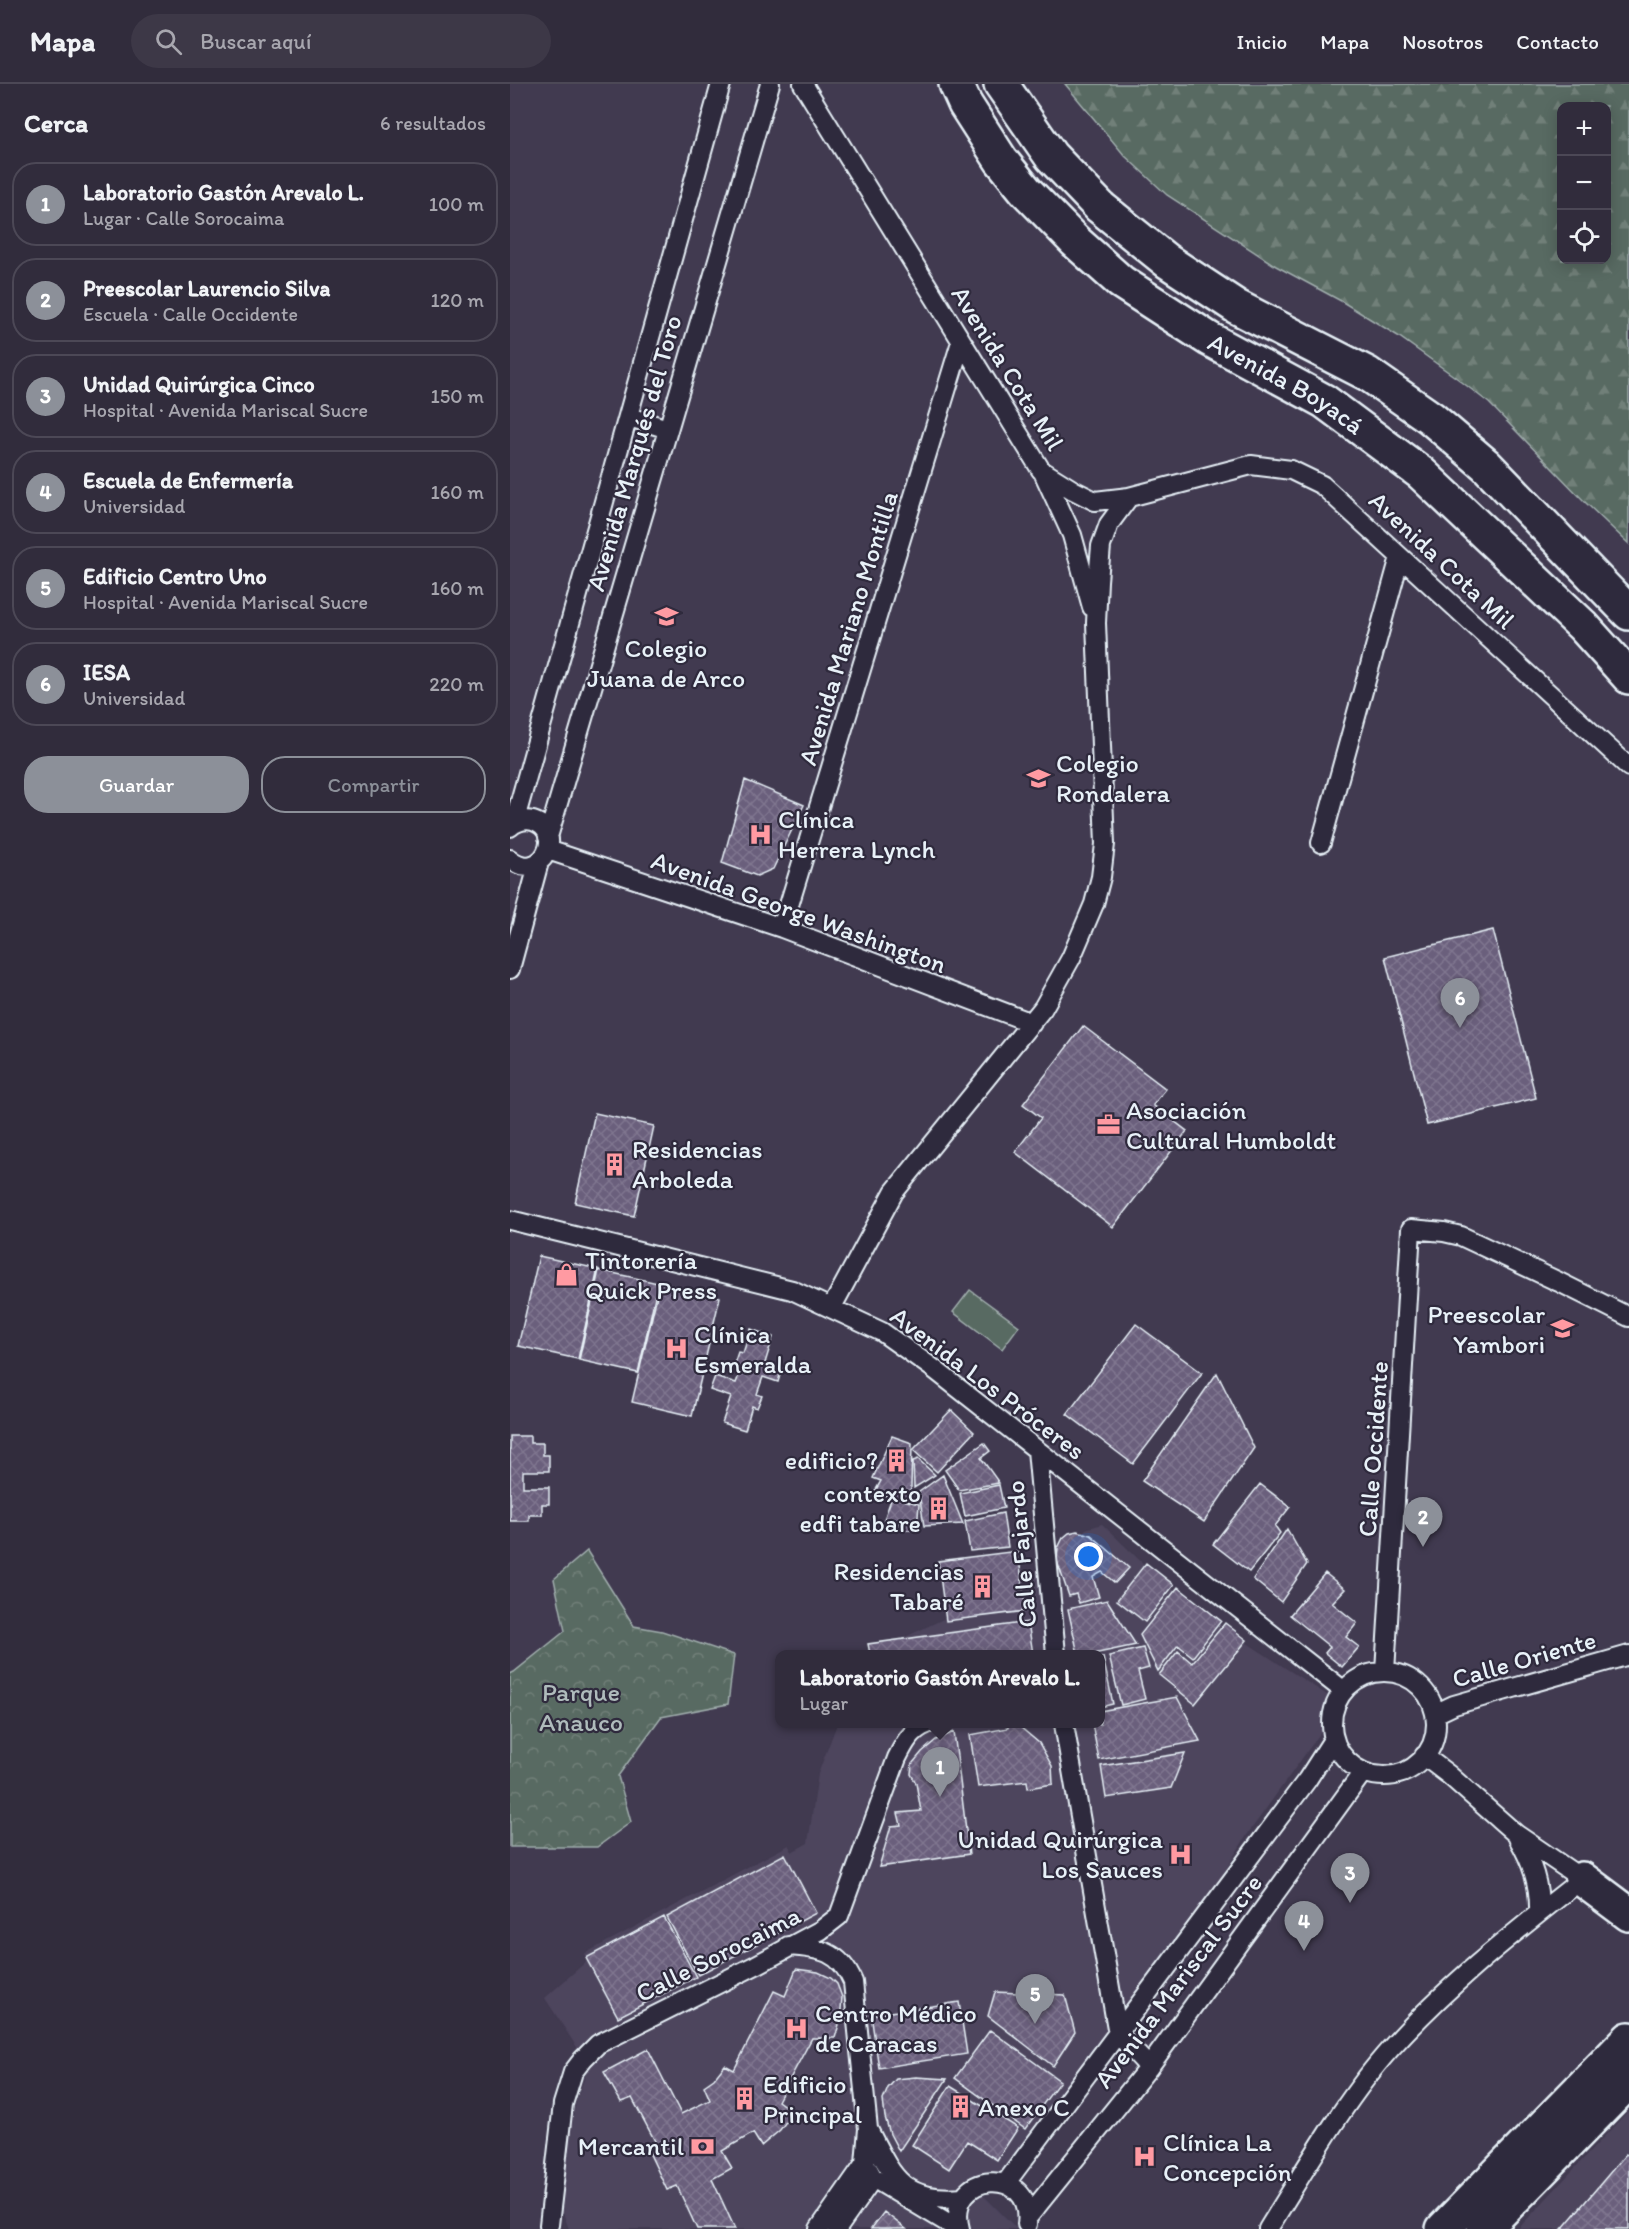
<!DOCTYPE html>
<html lang="es">
<meta charset="utf-8">
<style>
:root{--surface:#312c3c;--page:#3d3847;--text:#f1f3f6;--muted:#a8a7af;--line:#4c4856;--accent:#8c9099}
body{margin:0;font-family:Itim,sans-serif;background:var(--page);color:var(--text)}
.controls{position:absolute;right:18px;top:18px;display:grid;overflow:hidden;border-radius:12px;box-shadow:0 3px 15px #0003}
.controls button{width:54px;height:54px;display:grid;place-items:center;padding:0;border:0;border-bottom:2px solid var(--line);background:var(--surface);color:var(--text);font:30px sans-serif}
.you{position:absolute;left:579px;top:1473px;width:21px;height:21px;margin:-15px;border:4px solid #fff;border-radius:50%;background:#1a73e8;box-shadow:0 0 0 9px #1a73e833}
.badge{display:grid;place-items:center;width:39px;height:39px;border-radius:50%;background:var(--accent);color:#fff;font-size:20px;font-weight:700}
.pin{position:absolute;translate:-50% -50px;filter:drop-shadow(0 2px 3px #0008)}
.pin::after{content:'';position:absolute;top:32px;width:21px;height:18px;background:inherit;clip-path:polygon(0 0,100% 0,50% 100%)}
.popup{position:absolute;left:265px;top:1566px;width:330px;height:78px;box-sizing:border-box;display:grid;place-content:center;border-radius:12px;background:var(--surface);filter:drop-shadow(0 2px 4px #0005);font-size:20px;white-space:nowrap;color:var(--muted)}
.popup b{font-size:22px;color:var(--text)}
.popup::after{content:'';position:absolute;left:50%;top:100%;margin-left:-12px;border:12px solid transparent;border-top-color:var(--surface)}
.list{margin:0;padding:0;list-style:none}
h2{display:flex;justify-content:space-between;align-items:center;height:78px;margin:0;padding:0 24px;font-size:26px}
h2 small{font-size:20px;font-weight:400;color:var(--muted)}
.list li{display:grid;grid-template-columns:39px 1fr auto;gap:18px;align-items:center;box-sizing:border-box;height:84px;margin:0 12px 12px;padding:0 12px;border:2px solid var(--line);border-radius:24px}
.list b{display:block;font-size:22px;white-space:nowrap}
.list p{margin:0;font-size:20px;white-space:nowrap;color:var(--muted)}
.list em{font-size:20px;font-style:normal;color:var(--muted)}
.actions{display:flex;gap:12px;padding:18px 24px}
.actions a{flex:1;padding:14px 0;border:2px solid var(--accent);border-radius:24px;text-align:center;font-size:21px;color:var(--accent)}
.actions .main{background:var(--accent);color:#fff}
.icon{flex:none;width:33px;height:33px;fill:none;stroke:currentColor;stroke-width:2;stroke-linecap:round;stroke-linejoin:round}
.map{position:relative;flex:none;width:1119px;height:2145px;overflow:hidden}
header{display:flex;align-items:center;gap:36px;box-sizing:border-box;height:84px;padding:0 30px;background:var(--surface);border-bottom:2px solid var(--line)}
header strong{font-size:28px}
nav{display:flex;gap:33px;margin-inline-start:auto;font-size:21px}
.search{width:420px;height:54px;background:var(--page);display:flex;align-items:center;gap:15px;box-sizing:border-box;padding:0 21px;border-radius:33px;color:var(--muted);font-size:22px}
main{display:flex}
aside{flex:1;background:var(--surface)}
.map>svg:first-child{display:block}
.built{fill:#4d455d}
.forest{fill:url(#forest-firs);stroke:#a0aead;stroke-width:1.5;fill-rule:evenodd}
.park{fill:url(#park-crowns);stroke:#a0aead;stroke-width:1.5}
.pitch{fill:#596a62;stroke:#a0aead;stroke-width:1.5}
.building{fill:url(#building-cross-hatch);stroke:#e8f1f8;stroke-width:1.5}
.lines{fill:none;stroke-linecap:round;stroke-linejoin:round}
.street-casing{stroke:#e8f1f8;stroke-width:22}
.highway-casing{stroke:#e8f1f8;stroke-width:38}
.street{stroke:#2f2a3d;stroke-width:18}
.highway{stroke:#2f2a3d;stroke-width:33}
.labels{text-anchor:middle;dominant-baseline:central;stroke-width:4.5;stroke-linejoin:round;paint-order:stroke}
.street-label{font-size:26px;fill:#e8f1f8;stroke:#2f2a3d}
.poi-label{font-size:26px;fill:#e8f1f8;stroke:#2f2a3d;text-anchor:start}
.park-label{font-size:26px;fill:#afbbbc;stroke:#2f2a3d}
</style>
<header>
<strong>Mapa</strong>
<div class="search"><svg class="icon" aria-label="search" viewBox="0 0 24 24"><circle cx="10" cy="10" r="6"/><path d="M15 15l6 6"/></svg>Buscar aquí</div>
<nav><a>Inicio</a><a>Mapa</a><a>Nosotros</a><a>Contacto</a></nav>
</header>
<main>
<aside>
<h2>Cerca<small>6 resultados</small></h2>
<ul class="list">
<li><span class="badge">1</span><div><b>Laboratorio Gastón Arevalo L.</b><p>Lugar · Calle Sorocaima</p></div><em>100 m</em></li>
<li><span class="badge">2</span><div><b>Preescolar Laurencio Silva</b><p>Escuela · Calle Occidente</p></div><em>120 m</em></li>
<li><span class="badge">3</span><div><b>Unidad Quirúrgica Cinco</b><p>Hospital · Avenida Mariscal Sucre</p></div><em>150 m</em></li>
<li><span class="badge">4</span><div><b>Escuela de Enfermería</b><p>Universidad</p></div><em>160 m</em></li>
<li><span class="badge">5</span><div><b>Edificio Centro Uno</b><p>Hospital · Avenida Mariscal Sucre</p></div><em>160 m</em></li>
<li><span class="badge">6</span><div><b>IESA</b><p>Universidad</p></div><em>220 m</em></li>
</ul>
<div class="actions"><a class="main">Guardar</a><a>Compartir</a></div>
</aside>
<div class="map">
<svg width="1119" height="2145" viewBox="0 0 1119 2145">
<defs>
<pattern id="forest-firs" width="22" height="20" patternUnits="userSpaceOnUse" patternTransform="scale(1.5)"><rect width="22" height="20" fill="#596a62"/><path d="M5 1l3.5 6h-7zM16 11l3.5 6h-7z" fill="#718079"/></pattern>
<pattern id="park-crowns" width="20" height="18" patternUnits="userSpaceOnUse" patternTransform="scale(1.5)"><rect width="20" height="18" fill="#596a62"/><path d="M2 6a3 3 0 1 1 6 0M12 15a3 3 0 1 1 6 0" fill="none" stroke="#718079"/></pattern>
<pattern id="building-cross-hatch" width="8" height="8" patternUnits="userSpaceOnUse" patternTransform="scale(1.5)"><rect width="8" height="8" fill="#6a5f7c"/><path d="M0 0l8 8M0 8l8-8" fill="none" stroke="#7f768f"/></pattern>
</defs>
<rect width="100%" height="100%" fill="#413a50"/>
<filter id="ink" filterUnits="userSpaceOnUse"><feTurbulence type="fractalNoise" baseFrequency=".0167" numOctaves="2"/><feDisplacementMap in="SourceGraphic" scale="12" xChannelSelector="R" yChannelSelector="G"/><feConvolveMatrix kernelMatrix="1 2 1 2 8 2 1 2 1" color-interpolation-filters="sRGB"/></filter>
<g filter="url(#ink)">
<path class="built" d="M592,1440l56,54 72,54 97,63 4,8v10l-5,12 -79,110 -55,89 -187,254 -30,9 42,42h-448l-7,-19 2,-54 13,-58 12,-32 -44,-68 42,-37 -3,-7 205,-109 3,7 16,-9 10,-69 19,-50h263v-70h-215l14,-14 129,-61 24,-16 11,-17 23,-17z
M1119,2026v119h-111z"/>
<path class="forest" d="M555,0h564v460l-43,-41 -97,-100 -31,-24 -60,-43 -57,-35 -65,-35 -109,-71 -42,-39zM1052,22h44v154h-44z"/>
<path class="park" d="M77,1467l47,75 28,5 72,24 -6,49 -67,13 -43,59 13,46 -34,25h-87v-173l4,-2 51,-41 -11,-52z"/>
<path class="pitch" d="M460,1206l49,36 -17,23 -49,-37z"/>
<path class="building" d="M235,696l59,25 -31,64 -16,7 -35,-13z
M983,846l43,168 -109,27 -42,-168z
M573,942l83,63 -13,16 34,26 -74,96 -98,-75 26,-34 -18,-14z
M85,1029l59,13 -20,90 -59,-13z
M29,1172l59,13 -20,90 -60,-13z
M89,1186l59,13 -20,90 -59,-13z
M150,1199l60,14 -28,119 -60,-14z
M626,1240l66,49 -69,91 -66,-50z
M241,1245l22,8 -8,26 17,5 -4,14 -15,-5 -6,17 5,2 -5,12 -5,-2 -7,24 -23,-7 9,-26 -21,-7 5,-14 21,7 4,-11 -8,-2 6,-18 5,1z
M707,1289l37,75 -50,74 -62,-41z
M441,1326l23,22 -37,40 -24,-22z
M0,1352h20v7h13v12h6v16h-26v16h26v17h-7v11h-13v6h-19z
M382,1352l20,7 -1,46 -6,11 -31,-7 7,-12 -8,-3z
M474,1359l6,8 -9,7 18,25 -40,7 -14,-20z
M408,1375l17,16 -21,13 -1,-27z
M433,1391l20,49 -39,2 -5,-34z
M750,1400l30,23 -15,19 5,7 -31,39 -36,-28z
M489,1401l5,23 -39,8 -5,-23z
M382,1413l27,7 -2,26h-14l-5,-8 -2,6h-15z
M493,1429l5,34 -38,4 -5,-30z
M777,1445l20,35 -26,38 -28,-23z
M567,1447l14,4 38,33 -14,15 -13,-11 -9,5 6,20 -20,6 -3,-9 -7,2 -12,-35 1,-13 5,-10 6,-5z
M508,1467l8,60 -80,10 -8,-60z
M636,1479l28,22 -29,37 -28,-22z
M815,1489l20,16 -13,14 25,20 -11,14 13,10 -17,20 -17,-14 5,-6 -40,-32z
M668,1503l43,34 -28,36 -15,-12 -20,26 -18,-36z
M597,1516l29,45 -43,9h-15l-10,-45z
M518,1538l5,32h-163l-2,-10z
M715,1539l22,17 -52,64 -36,-29 19,-24 14,12z
M633,1564l6,20 -11,3 7,28 -24,6 -12,-49z
M590,1573h3l10,47 -13,3z
M667,1613l23,44 -101,19 -7,-36h8v-13z
M498,1640l12,3 19,16 13,23 1,18 -25,4 -1,-7 -49,6 -8,-52 38,-7z
M444,1648l15,122 -90,13 12,-41 10,-1 -3,-12 23,-2 -5,-28 -5,-9 1,-10 10,-12 14,-12z
M675,1669l-14,35 -65,10 -5,-32z
M275,1770l31,59 -118,62 -31,-58z
M154,1833l32,60 -78,40 -32,-59z
M286,1885l22,3 13,6 6,6 5,13 -2,24 -5,17h-23l-34,63 15,11 -13,18 -19,16 -8,-13 -31,18 10,17 -20,11 23,50h-38l-20,-43 -10,4 -19,-40 9,-5 -25,-47 -11,4 -17,-30 44,-23 33,65 29,-14 -6,-14 10,-7 11,-14 9,5 40,-79 11,5z
M485,1908l70,3 10,37 -22,34 -65,-50z
M449,1918l8,52 -88,14 -8,-53z
M480,1946l70,51 -35,48 -70,-51z
M406,1993l31,2 -48,72 -9,-17 -5,-17 -2,-17 5,-12 8,-9z
M440,2002l68,42 -21,32 -30,-19 -18,28 -37,-24z
M1116,2070l3,2v73h-67z
M374,2128l22,17h-35z"/>
<g class="lines">
<defs>
<path id="street" d="M293,0l238,386 32,20 22,11 34,-4 122,-32 40,5 31,15 307,282
M119,333l39,12
M532,386l30,65 20,72
M4,739l207,-739
M0,743c6,-5 14,-8 23,-6 34,11 8,63 -23,38
M38,753l222,-753
M811,759l79,-286
M38,766l234,78 250,95
M272,844l179,-586
M0,885l29,-107
M0,1136l282,70 90,42 52,37 410,322
M322,1223l62,-115 149,-184 28,-50 23,-54 7,-27 4,-33 -9,-221 2,-42 3,-35 8,-22 20,-27
M527,1366l19,204
M875,1588l26,-443 33,3 17,4 98,46 70,35
M822 1640a52 52 0 1 1 104 0a52 52 0 1 1-104 0Z
M925,1630l19,-9 175,-50
M554,1640l54,310 31,33
M1008,1754c14,24 22,47 21,75
M278,1862c32,2 52,5 65,36l15,147 -3,34 8,15 85,51
M358,2045c25,49 34,73 95,68
M495,2100l302,-404 27,-42
M518,2133l121,-150 214,-295
M39,2141l14,-121 10,-32 10,-13 15,-15 158,-79 65,-35 18,-14 58,-158c7,-14 14,-28 30,-34
M309,2145l46,-66
M327,2145l36,-51
M450,2145c-16,-59 75,-64 67,-5
M758,2145c37,-59 77,-130 123,-181 57,-64 124,-116 191,-169l-66,-45 -67,-59 -25,-19"/>
<g id="highway">
<path id="s1" d="M446,0l9,20 36,56 25,31 49,50 46,41 88,57 115,62 97,72 162,153 46,51"/>
<path d="M491,0l50,72 49,51 67,54 70,46 131,67 63,44 55,47 143,148"/>
<path d="M1072,1795l47,35"/>
<path d="M933,2145l186,-190"/>
<path d="M974,2145l145,-148"/>
</g>
</defs>
<use href="#street" class="street-casing"/>
<use href="#highway" class="highway-casing"/>
<use href="#street" class="street"/>
<use href="#highway" class="highway"/>
</g>
</g>
<defs>
<symbol id="school-bare" viewBox="-9 -9 18 18"><path d="M0-5L7-2L0 1L-7-2ZM-4 1L0 2.5L4 1V4Q0 6-4 4Z" fill="#ff9aa2" stroke="#2f2a3d" stroke-width="2.5" paint-order="stroke"/></symbol>
<symbol id="hospital-bare" viewBox="-9 -9 18 18"><path d="M-5-5h3v3.5h4V-5h3V5h-3V1.5h-4V5h-3Z" fill="#ff9aa2" stroke="#2f2a3d" stroke-width="2.5" paint-order="stroke"/></symbol>
<symbol id="office-bare" viewBox="-9 -9 18 18"><path d="M-6-3h4V-5.5h4V-3h4V5H-6ZM-1-4.5V-3h2v-1.5ZM-6 0V1H6V0Z" fill="#ff9aa2" stroke="#2f2a3d" stroke-width="2.5" paint-order="stroke"/></symbol>
<symbol id="building-bare" viewBox="-9 -9 18 18"><path d="M-4-6H4V6H1V3H-1V6H-4ZM-2.5-4.3h1.7v1.8h-1.7ZM.8-4.3h1.7v1.8H.8ZM-2.5-1h1.7V.8h-1.7ZM.8-1h1.7V.8H.8Z" fill="#ff9aa2" stroke="#2f2a3d" stroke-width="2.5" paint-order="stroke"/></symbol>
<symbol id="shop-bare" viewBox="-9 -9 18 18"><path d="M-5-2.5h2.3a2.7 3.5 0 0 1 5.4 0H5L5.5 6h-11ZM-1.5-2.5h3a1.5 2.3 0 0 0-3 0Z" fill="#ff9aa2" stroke="#2f2a3d" stroke-width="2.5" paint-order="stroke"/></symbol>
<symbol id="bank-bare" viewBox="-9 -9 18 18"><path d="M-6-4H6V4H-6ZM0-2.3a2.3 2.3 0 1 0 0 4.6a2.3 2.3 0 1 0 0-4.6Z" fill="#ff9aa2" stroke="#2f2a3d" stroke-width="2.5" paint-order="stroke"/></symbol>
</defs>
<g fill-rule="evenodd">
<use href="#school-bare" x="140" y="516" width="33" height="33"/>
<use href="#school-bare" x="512" y="678" width="33" height="33"/>
<use href="#hospital-bare" x="234" y="734" width="33" height="33"/>
<use href="#office-bare" x="582" y="1024" width="33" height="33"/>
<use href="#building-bare" x="88" y="1064" width="33" height="33"/>
<use href="#shop-bare" x="40" y="1174" width="33" height="33"/>
<use href="#school-bare" x="1036" y="1228" width="33" height="33"/>
<use href="#hospital-bare" x="150" y="1248" width="33" height="33"/>
<use href="#building-bare" x="370" y="1360" width="33" height="33"/>
<use href="#building-bare" x="412" y="1408" width="33" height="33"/>
<use href="#building-bare" x="456" y="1486" width="33" height="33"/>
<use href="#hospital-bare" x="654" y="1754" width="33" height="33"/>
<use href="#hospital-bare" x="270" y="1928" width="33" height="33"/>
<use href="#building-bare" x="218" y="1998" width="33" height="33"/>
<use href="#building-bare" x="434" y="2006" width="33" height="33"/>
<use href="#bank-bare" x="176" y="2046" width="33" height="33"/>
<use href="#hospital-bare" x="618" y="2056" width="33" height="33"/>
</g>
<g class="labels">
<g class="street-label">
<text transform="translate(498 284) rotate(58)">Avenida Cota Mil</text>
<text stroke="none"><textPath href="#s1" startOffset="454">Avenida Boyacá</textPath></text>
<text transform="translate(124 369) rotate(-74)">Avenida Marqués del Toro</text>
<text transform="translate(932 476) rotate(43)">Avenida Cota Mil</text>
<text transform="translate(338 544) rotate(-73)">Avenida Mariano Montilla</text>
<text transform="translate(289 828) rotate(20)">Avenida George Washington</text>
<text transform="translate(478 1299) rotate(37)">Avenida Los Próceres</text>
<text transform="translate(863 1365) rotate(-86)">Calle Occidente</text>
<text transform="translate(511 1470) rotate(-95)">Calle Fajardo</text>
<text transform="translate(1014 1575) rotate(-16)">Calle Oriente</text>
<text transform="translate(208 1870) rotate(-27)">Calle Sorocaima</text>
<text transform="translate(668 1897) rotate(-53)">Avenida Mariscal Sucre</text>
</g>
<g class="poi-label">
<text x="156" y="564" text-anchor="middle">Colegio<tspan x="156" dy="30">Juana de Arco</tspan></text>
<text x="546" y="679">Colegio<tspan x="546" dy="30">Rondalera</tspan></text>
<text x="268" y="735">Clínica<tspan x="268" dy="30">Herrera Lynch</tspan></text>
<text x="616" y="1026">Asociación<tspan x="616" dy="30">Cultural Humboldt</tspan></text>
<text x="122" y="1065">Residencias<tspan x="122" dy="30">Arboleda</tspan></text>
<text x="75" y="1176">Tintorería<tspan x="75" dy="30">Quick Press</tspan></text>
<text x="1035" y="1230" text-anchor="end">Preescolar<tspan x="1035" dy="30">Yambori</tspan></text>
<text x="184" y="1250">Clínica<tspan x="184" dy="30">Esmeralda</tspan></text>
<text x="368" y="1376" text-anchor="end">edificio?</text>
<text x="411" y="1409" text-anchor="end">contexto<tspan x="411" dy="30">edfi tabare</tspan></text>
<text x="454" y="1487" text-anchor="end">Residencias<tspan x="454" dy="30">Tabaré</tspan></text>
<text x="653" y="1755" text-anchor="end">Unidad Quirúrgica<tspan x="653" dy="30">Los Sauces</tspan></text>
<text x="305" y="1929">Centro Médico<tspan x="305" dy="30">de Caracas</tspan></text>
<text x="253" y="2000">Edificio<tspan x="253" dy="30">Principal</tspan></text>
<text x="468" y="2023">Anexo C</text>
<text x="653" y="2058">Clínica La<tspan x="653" dy="30">Concepción</tspan></text>
<text x="174" y="2062" text-anchor="end">Mercantil</text>
</g>
<g class="park-label">
<text x="71" y="1608">Parque<tspan x="71" dy="30">Anauco</tspan></text>
</g>
</g>
</svg>
<div class="controls">
<button>+</button>
<button>−</button>
<button><svg class="icon" aria-label="locate" viewBox="0 0 24 24"><circle cx="12" cy="12" r="6"/><path d="M12 2v4M12 18v4M2 12h4M18 12h4"/></svg></button>
</div>
<div class="you"></div>
<div class="pin badge" style="left:430px;top:1713px">1</div>
<div class="popup"><b>Laboratorio Gastón Arevalo L.</b>Lugar</div>
<div class="pin badge" style="left:913px;top:1463px">2</div>
<div class="pin badge" style="left:840px;top:1819px">3</div>
<div class="pin badge" style="left:794px;top:1867px">4</div>
<div class="pin badge" style="left:525px;top:1940px">5</div>
<div class="pin badge" style="left:950px;top:944px">6</div>
</div>
</main>
